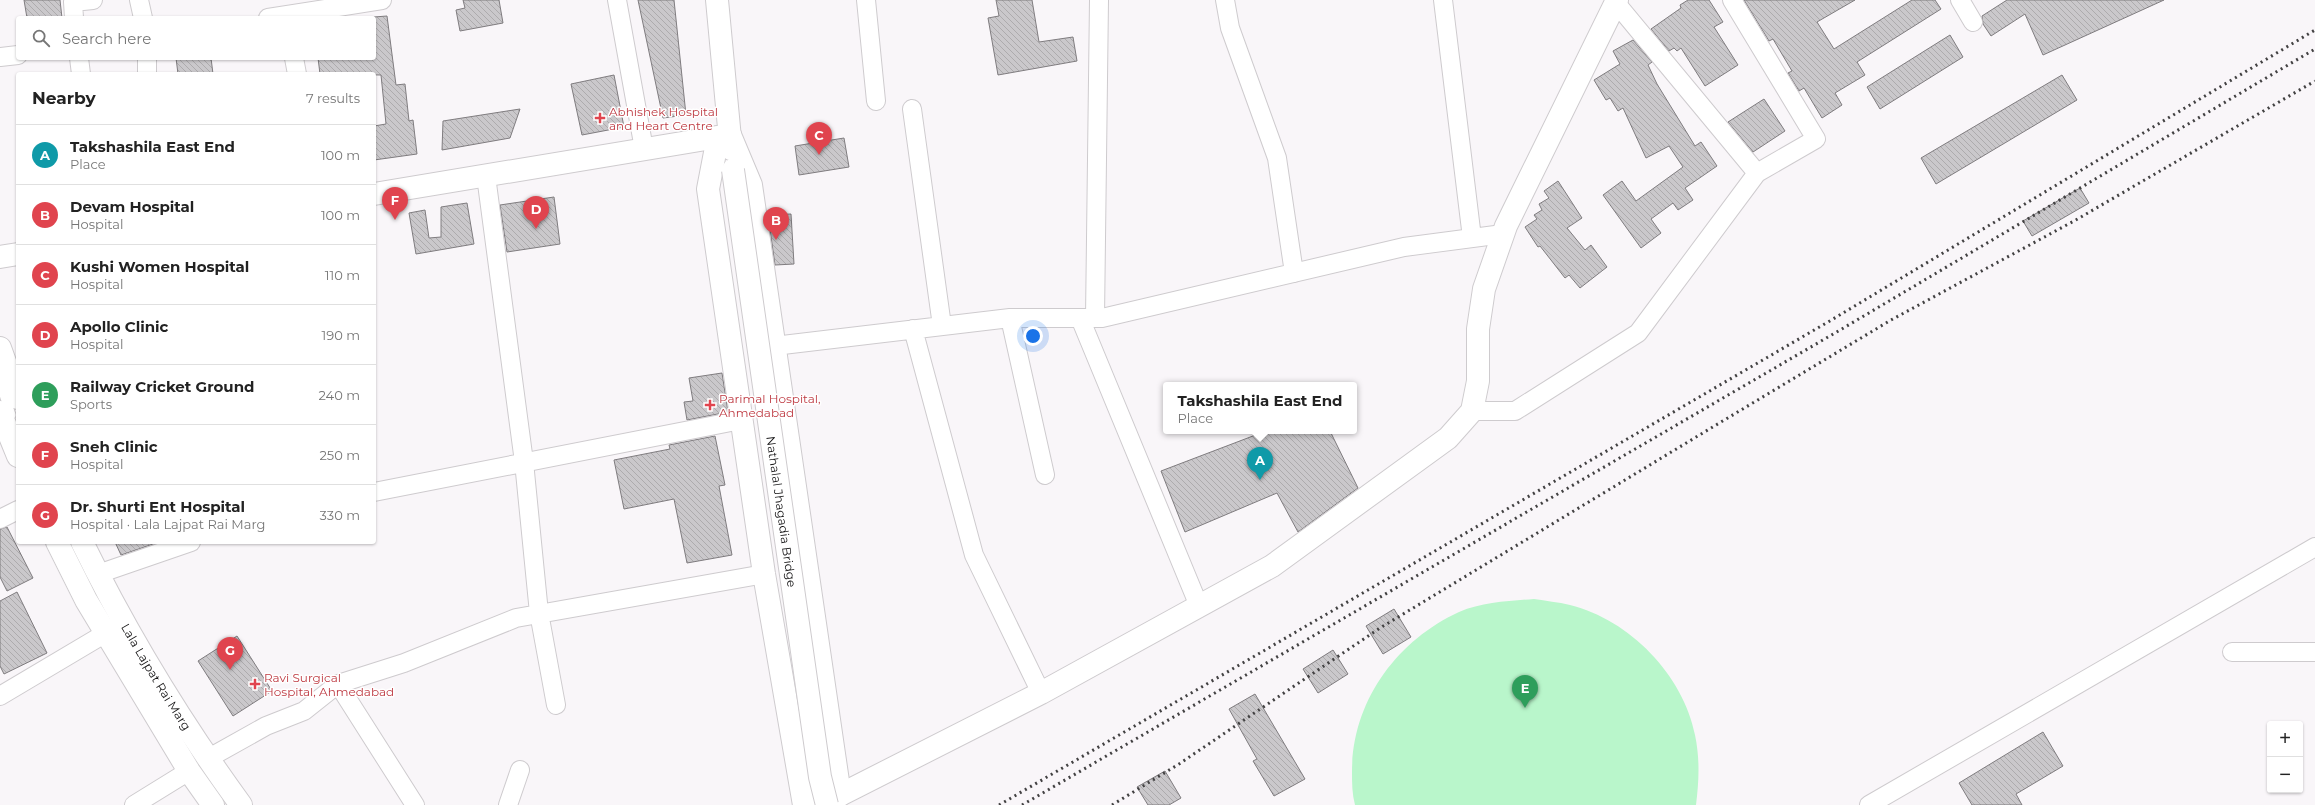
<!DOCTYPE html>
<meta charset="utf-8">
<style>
:root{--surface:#fff;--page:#f2f2f2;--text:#222;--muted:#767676;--line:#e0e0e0;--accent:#2563eb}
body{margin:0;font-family:Montserrat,sans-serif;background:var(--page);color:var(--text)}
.controls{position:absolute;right:12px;bottom:12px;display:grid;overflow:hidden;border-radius:4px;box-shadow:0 1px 3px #0004}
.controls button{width:36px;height:36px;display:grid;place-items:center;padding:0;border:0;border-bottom:1px solid var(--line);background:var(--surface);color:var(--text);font:20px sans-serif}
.you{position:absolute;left:1033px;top:336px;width:14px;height:14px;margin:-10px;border:3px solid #fff;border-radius:50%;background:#1a73e8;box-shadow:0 0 0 6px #1a73e833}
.badge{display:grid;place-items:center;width:26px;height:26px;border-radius:50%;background:var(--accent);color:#fff;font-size:13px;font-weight:700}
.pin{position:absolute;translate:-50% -33px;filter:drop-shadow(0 1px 2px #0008)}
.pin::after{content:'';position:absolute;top:21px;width:14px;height:12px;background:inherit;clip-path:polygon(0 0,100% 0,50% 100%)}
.popup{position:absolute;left:1163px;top:382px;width:194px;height:52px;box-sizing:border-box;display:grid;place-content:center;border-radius:4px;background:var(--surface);filter:drop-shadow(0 1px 3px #0005);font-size:13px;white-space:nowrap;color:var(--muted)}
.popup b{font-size:15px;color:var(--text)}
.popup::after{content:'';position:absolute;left:50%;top:100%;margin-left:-8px;border:8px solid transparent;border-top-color:var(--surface)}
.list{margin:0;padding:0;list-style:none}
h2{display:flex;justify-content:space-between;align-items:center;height:52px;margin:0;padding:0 16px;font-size:17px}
h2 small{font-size:13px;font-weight:400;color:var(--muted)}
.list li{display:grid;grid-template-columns:26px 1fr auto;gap:12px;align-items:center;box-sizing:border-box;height:60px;padding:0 16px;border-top:1px solid var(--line)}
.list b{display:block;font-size:15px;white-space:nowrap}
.list p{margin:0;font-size:13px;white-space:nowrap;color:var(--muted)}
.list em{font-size:13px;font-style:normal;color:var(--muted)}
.icon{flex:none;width:22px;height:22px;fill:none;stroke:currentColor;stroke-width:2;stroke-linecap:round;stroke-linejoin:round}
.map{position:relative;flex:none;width:2315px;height:805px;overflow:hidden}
.search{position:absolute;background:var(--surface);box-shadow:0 1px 3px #0004;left:16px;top:16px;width:360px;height:44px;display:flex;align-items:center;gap:10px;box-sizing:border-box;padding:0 14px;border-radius:4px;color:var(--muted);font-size:15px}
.panel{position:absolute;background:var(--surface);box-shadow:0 1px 3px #0004;left:16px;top:72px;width:360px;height:472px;border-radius:4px}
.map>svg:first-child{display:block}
.green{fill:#b9f6cb}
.building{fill:url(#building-back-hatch);stroke:#7f7c7f}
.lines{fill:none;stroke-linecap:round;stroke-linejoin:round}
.lane-casing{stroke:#cecbce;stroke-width:11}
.street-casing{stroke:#cecbce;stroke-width:20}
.secondary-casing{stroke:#cecbce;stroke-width:24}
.lane{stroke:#fff;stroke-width:9}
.street{stroke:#fff;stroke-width:18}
.secondary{stroke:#fff;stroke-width:22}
.rail{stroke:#424142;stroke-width:3;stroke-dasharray:2 4;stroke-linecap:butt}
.secondary-bridge-casing{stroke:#cecbce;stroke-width:24;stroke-linecap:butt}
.secondary-bridge{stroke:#fff;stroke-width:22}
.health-dot{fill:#e0444e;stroke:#fff;stroke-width:1.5}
.labels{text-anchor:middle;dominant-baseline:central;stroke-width:3;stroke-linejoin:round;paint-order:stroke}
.health-label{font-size:12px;fill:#be3a42;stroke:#fff;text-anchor:start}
.street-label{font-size:12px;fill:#131213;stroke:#fff}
</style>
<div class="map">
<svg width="2315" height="805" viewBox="0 0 2315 805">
<defs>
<pattern id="building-back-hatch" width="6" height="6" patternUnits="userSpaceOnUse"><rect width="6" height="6" fill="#cac8cb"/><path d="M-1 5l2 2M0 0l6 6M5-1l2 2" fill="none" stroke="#adabad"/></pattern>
</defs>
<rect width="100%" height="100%" fill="#f9f6f9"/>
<path class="green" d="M1534,599c12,2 24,3 36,6 60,15 113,70 125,130 5,24 4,46 1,70h-341c-3,-11 -3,-22 -3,-33 0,-70 44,-131 107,-160 24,-10 50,-11 75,-13z"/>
<path class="building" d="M24,0h36l2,18h-35z
M463,0h36l4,23 -43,8 -4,-21 9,-2z
M638,0h36l12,115 -23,3z
M996,0h36l7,42 34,-5 4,24 -79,14 -10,-57 11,-2z
M1688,0h21l14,22 -9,5 24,38 -33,21 -24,-38 -4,3 -3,-3 -5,3 -18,-22 30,-21 -1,-3z
M1744,0h111l-38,22 17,27 78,-49h23l6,9 -84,53 8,13 -30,18 7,12 -20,13 -18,-30 -5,3 -11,-18 4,-2 -19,-32 -4,2z
M2007,0h157l-121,55 -18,-41 -34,22 -8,-12 -1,-8z
M387,16l9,69 9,-1 4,37 4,-1 4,34 -43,6v-34l12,-2 -5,-49 -61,-1 -2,-16h56v-41z
M1950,35l13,22 -83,52 -13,-22z
M1633,40l19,22 -4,3 9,19 38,62 6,-4 16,24 -32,22 8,12 -15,10 -5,-7 -22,16 10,14 -20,15 -38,-53 19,-14 14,20 47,-34 -14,-21 -23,12 -23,-50 -5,3 -8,-13 -4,2 -12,-20 26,-16 -7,-13z
M176,58h35l2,16h-35z
M614,75l10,52 -42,8 -11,-51z
M2062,75l15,25 -141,84 -15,-26z
M1764,99l21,32 -32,21 -25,-30z
M520,109l-10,29 -68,12 1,-29z
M844,138l5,29 -50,8 -4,-29z
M1558,181l24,37 -15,10 18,22 6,-5 16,22 -27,21 -11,-13 -4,3 -25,-32 -2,1 -13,-20 12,-8 -3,-4 8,-5 -3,-6 10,-6 -5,-7z
M2080,188l9,15 -57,33 -9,-15z
M554,197l6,47 -53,8 -7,-47z
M467,203l7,41 -58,10 -7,-41 16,-3 4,28 12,-1v-30z
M791,214l3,50 -19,1 -7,-50z
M722,373l6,39 -41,8 -3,-18 9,-1 -4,-23z
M1266,431h64l28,57 -60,44 -21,-39 -92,39 -24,-61z
M715,436l10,49 -6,1 13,69 -45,8 -13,-64 -50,10 -10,-49 56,-11 -1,-4z
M7,527l26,51 -26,13 -7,-14v-48z
M115,542h44l-38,13z
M17,592l30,61 -43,21 -4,-8v-65z
M1394,609l17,28 -28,17 -17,-28z
M237,636l35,55 -39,25 -35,-55z
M1333,650l15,24 -30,19 -15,-24z
M1255,694l50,85 -31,17 -21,-35 4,-2 -28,-50z
M2043,732l20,34 -47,28 6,11h-50l-13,-22z
M1165,771l16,27 -12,7h-21l-11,-18z"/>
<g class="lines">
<defs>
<path id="lane" d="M0,383l11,32"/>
<path id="street" d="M139,0l4,18
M617,0l27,149
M866,0l10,101
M1225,0l5,28 47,130 17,115
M1443,0l29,238
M1960,0l13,22
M1616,3l141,170 59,-34 -84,-139
M74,18l-1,-16 20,-2
M268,18l114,-18
M0,57l18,-2
M79,58l2,16
M147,58v16
M294,58l3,16
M912,109l30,217
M486,176l38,286 15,151 17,92
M1010,318l35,157
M1080,318l119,288
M1095,318l4,-318
M913,329l61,226 67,138
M774,346l236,-28h92l302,-71 99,-13
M1472,411h43l123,-78 119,-160
M374,492l367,-72
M0,519l18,-9
M98,574l93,-32
M2232,652h83
M338,684l77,121
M0,696l106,-63
M207,759l59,-33 38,-15 34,-27 66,-21 112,-45 248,-44
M134,805l55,-34
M508,805l12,-35
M1869,805l446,-258"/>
<g id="secondary">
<path d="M717,0l14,149"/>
<path d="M730,135l21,50 89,610"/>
<path d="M718,137l-10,52 56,385 40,231"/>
<path d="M374,194l356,-59"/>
<path d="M0,257l18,-3"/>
<path d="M0,348l18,50"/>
<path d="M0,412l18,44"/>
<path d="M57,542l29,58 103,171 24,34"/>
<path id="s1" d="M82,542c44,90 100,182 159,263"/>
<path d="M809,805l31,-10 201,-102 231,-127 176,-128 24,-27 6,-30v-52l6,-40 22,-63 111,-226"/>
</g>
</defs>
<use href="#lane" class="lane-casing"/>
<use href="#street" class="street-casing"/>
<use href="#secondary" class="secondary-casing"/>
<use href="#lane" class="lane"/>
<use href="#street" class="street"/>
<use href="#secondary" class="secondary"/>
<path class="rail" d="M999,805l829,-483 487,-292
M1022,805l813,-472 480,-284
M1112,805l67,-41 201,-136 341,-206 170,-102 183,-99 241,-140"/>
<defs>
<g id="secondary-bridge">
<path id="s2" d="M733,170l87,607 7,28"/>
</g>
</defs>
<use href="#secondary-bridge" class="secondary-bridge-casing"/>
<use href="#secondary-bridge" class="secondary-bridge"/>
</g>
<g class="health-dot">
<path d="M598 112h4v4h4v4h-4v4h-4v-4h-4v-4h4z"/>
<path d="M708 399h4v4h4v4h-4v4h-4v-4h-4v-4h4z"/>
<path d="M253 678h4v4h4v4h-4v4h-4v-4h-4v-4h4z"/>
</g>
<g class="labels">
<g class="health-label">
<text x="609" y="111">Abhishek Hospital<tspan x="609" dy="14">and Heart Centre</tspan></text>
<text x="719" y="398">Parimal Hospital,<tspan x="719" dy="14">Ahmedabad</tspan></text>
<text x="264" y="677">Ravi Surgical<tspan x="264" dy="14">Hospital, Ahmedabad</tspan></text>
</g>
<g class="street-label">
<text stroke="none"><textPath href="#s2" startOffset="345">Nathalal Jhagadia Bridge</textPath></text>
<text stroke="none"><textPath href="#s1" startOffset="154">Lala Lajpat Rai Marg</textPath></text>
</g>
</g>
</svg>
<div class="controls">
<button>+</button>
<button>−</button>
</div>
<div class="you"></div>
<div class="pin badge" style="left:1260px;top:480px;background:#0f9aa8">A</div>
<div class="popup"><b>Takshashila East End</b>Place</div>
<div class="pin badge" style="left:776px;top:240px;background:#e0444e">B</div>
<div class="pin badge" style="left:819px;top:155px;background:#e0444e">C</div>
<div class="pin badge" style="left:536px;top:229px;background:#e0444e">D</div>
<div class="pin badge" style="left:1525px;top:708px;background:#2e9e5b">E</div>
<div class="pin badge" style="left:395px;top:220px;background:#e0444e">F</div>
<div class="pin badge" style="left:230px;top:670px;background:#e0444e">G</div>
<div class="search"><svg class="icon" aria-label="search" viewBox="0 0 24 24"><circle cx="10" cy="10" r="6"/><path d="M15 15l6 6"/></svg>Search here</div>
<section class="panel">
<h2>Nearby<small>7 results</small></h2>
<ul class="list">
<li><span class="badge" style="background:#0f9aa8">A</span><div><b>Takshashila East End</b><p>Place</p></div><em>100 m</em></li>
<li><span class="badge" style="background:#e0444e">B</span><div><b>Devam Hospital</b><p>Hospital</p></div><em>100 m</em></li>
<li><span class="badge" style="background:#e0444e">C</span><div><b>Kushi Women Hospital</b><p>Hospital</p></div><em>110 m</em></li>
<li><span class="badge" style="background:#e0444e">D</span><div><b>Apollo Clinic</b><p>Hospital</p></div><em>190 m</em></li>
<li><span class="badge" style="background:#2e9e5b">E</span><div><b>Railway Cricket Ground</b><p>Sports</p></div><em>240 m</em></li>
<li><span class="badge" style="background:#e0444e">F</span><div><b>Sneh Clinic</b><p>Hospital</p></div><em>250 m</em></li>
<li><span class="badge" style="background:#e0444e">G</span><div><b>Dr. Shurti Ent Hospital</b><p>Hospital · Lala Lajpat Rai Marg</p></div><em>330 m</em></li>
</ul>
</section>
</div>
